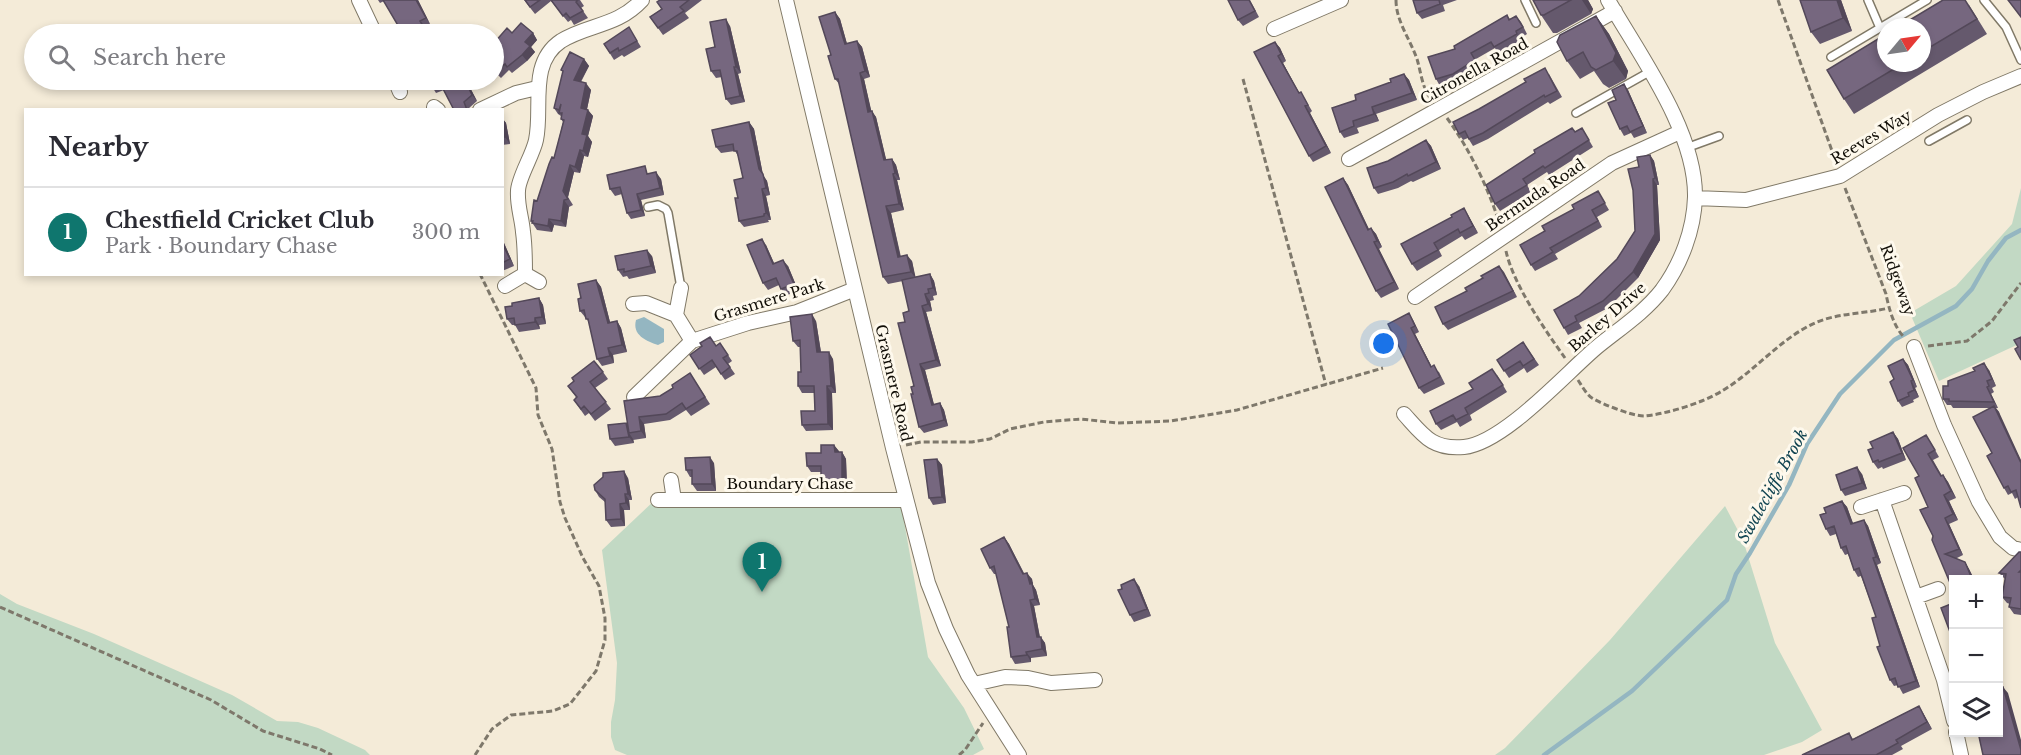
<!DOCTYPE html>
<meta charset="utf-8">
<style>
:root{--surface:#fff;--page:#f7f7f7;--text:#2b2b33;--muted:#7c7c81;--line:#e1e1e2;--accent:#0f766e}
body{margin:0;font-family:"Libre Baskerville",serif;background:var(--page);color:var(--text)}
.controls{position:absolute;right:18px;bottom:18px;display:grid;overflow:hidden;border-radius:0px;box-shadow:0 3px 9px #0003}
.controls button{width:54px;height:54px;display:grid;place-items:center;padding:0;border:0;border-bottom:2px solid var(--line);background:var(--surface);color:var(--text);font:30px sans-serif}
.compass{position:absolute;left:1877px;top:18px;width:54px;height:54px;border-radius:50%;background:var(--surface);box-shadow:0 3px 9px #0003;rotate:61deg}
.you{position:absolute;left:1384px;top:344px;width:21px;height:21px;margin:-15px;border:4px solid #fff;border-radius:50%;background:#1a73e8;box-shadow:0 0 0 9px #1a73e833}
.badge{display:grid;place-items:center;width:39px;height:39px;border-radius:50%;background:var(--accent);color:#fff;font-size:20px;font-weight:700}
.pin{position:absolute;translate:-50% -50px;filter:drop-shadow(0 2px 3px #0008)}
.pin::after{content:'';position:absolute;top:32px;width:21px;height:18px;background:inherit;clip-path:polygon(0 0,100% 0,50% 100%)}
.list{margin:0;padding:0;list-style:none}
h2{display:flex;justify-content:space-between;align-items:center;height:78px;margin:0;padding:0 24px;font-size:26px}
h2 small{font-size:20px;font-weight:400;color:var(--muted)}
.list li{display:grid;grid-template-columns:39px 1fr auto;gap:18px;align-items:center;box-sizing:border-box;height:90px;padding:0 24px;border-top:2px solid var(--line)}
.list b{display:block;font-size:22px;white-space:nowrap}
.list p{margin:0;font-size:20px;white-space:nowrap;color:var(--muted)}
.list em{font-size:20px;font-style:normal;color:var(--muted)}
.icon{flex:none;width:33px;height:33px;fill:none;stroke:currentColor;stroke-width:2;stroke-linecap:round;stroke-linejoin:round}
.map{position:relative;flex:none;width:2021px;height:755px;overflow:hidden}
.search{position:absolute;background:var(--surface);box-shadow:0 3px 9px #0003;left:24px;top:24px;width:480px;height:66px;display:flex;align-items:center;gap:15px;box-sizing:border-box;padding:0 21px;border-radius:33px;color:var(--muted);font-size:22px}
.panel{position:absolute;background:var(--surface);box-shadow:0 3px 9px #0003;left:24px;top:108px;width:480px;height:168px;border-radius:0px}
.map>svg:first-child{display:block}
.green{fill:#c2d9c4}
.water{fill:#94b6c1}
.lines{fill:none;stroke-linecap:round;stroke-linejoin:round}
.stream{stroke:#94b6c1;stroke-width:4.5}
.lane-casing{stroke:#807967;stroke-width:10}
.street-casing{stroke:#807967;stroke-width:16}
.path{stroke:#7e786b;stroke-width:3;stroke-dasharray:6 3;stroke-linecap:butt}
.lane{stroke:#fff;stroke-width:7}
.street{stroke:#fff;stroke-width:14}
.wall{fill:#65596d}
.shaded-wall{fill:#534859}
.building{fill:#76677f;stroke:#534859;stroke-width:1.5}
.labels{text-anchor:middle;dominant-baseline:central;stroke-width:6;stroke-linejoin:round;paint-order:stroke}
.street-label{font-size:15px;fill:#110e07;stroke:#fef9ed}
.water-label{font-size:16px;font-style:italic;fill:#114451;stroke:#fef9ed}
</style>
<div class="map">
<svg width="2021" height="755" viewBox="0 0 2021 755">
<rect width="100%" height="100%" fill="#f4ebd8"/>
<path class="green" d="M2021,188v155l-82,38 -29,-68 46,-27 56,-62z
M656,499l245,5 27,153 36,51 20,41 -11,6h-346l-12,-5 -4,-13v-15l4,-22 2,-37 -15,-113z
M1725,506l18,34 32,103 47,87 -20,12 -38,13h-269l10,-7 105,-108z
M0,594l17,10 77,30 138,61 45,26 21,1 20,6 47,22 5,5h-370z"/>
<path class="water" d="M644,317l20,12v13l-6,3c-12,-4 -26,-10 -22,-25z"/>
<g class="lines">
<path class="stream" d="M1544,755l88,-64 95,-91 9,-26 14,-21 39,-68 18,-41 33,-50 54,-54 62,-34 16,-17 16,-28 18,-23 15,-8"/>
<defs>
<path id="lane" d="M1525,0l11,23
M1868,0l12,28
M1984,0l22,27 15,33
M1831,57l96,-57
M1576,113l75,-42
M1929,141l38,-21
M1686,148l33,-12
M648,207l10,-2 8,4 2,4 13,75"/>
<path id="street" d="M359,0l16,34
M786,0l107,448 35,135 18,46 22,46 51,80
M1274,29l67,-29
M395,80l5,12
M434,107l4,3
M480,110l36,-17 21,-5
M1349,159l266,-148
M1695,198l51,2 94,-24 98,-61 45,-23 38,-16
M525,274c0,-14 0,-28 -2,-42 -1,-14 -6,-26 -5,-41 0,-13 15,-36 18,-51 7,-32 -8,-77 25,-99 27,-17 56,-14 81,-41
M505,286l20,-12 14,8
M1415,297l197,-134 68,-31
M633,304l13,-1 30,12 16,26
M676,315l5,-27
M1914,347l30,78 35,77 21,35 13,11 8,2
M634,397l58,-56 56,-18 49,-11 58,-23
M1404,414c19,21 28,36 60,33 40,-4 102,-74 133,-100 22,-18 47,-34 65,-57 19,-26 32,-60 33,-93 1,-66 -55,-141 -87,-197
M671,480l3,20
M658,500h248
M1882,500l62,180 10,41
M1861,507l43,-14
M1916,597l22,-8
M974,684l31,-7 23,1 23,5 44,-3
M1956,732l5,23"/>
</defs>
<use href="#lane" class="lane-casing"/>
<use href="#street" class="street-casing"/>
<path class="path" d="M1396,0c0,21 14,39 21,59 4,13 5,29 14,40
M1778,0l58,162
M1243,79l83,306
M1447,118c23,32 41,69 53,107
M1845,188l41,106c3,15 8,33 18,43
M1506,251c7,33 39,79 59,107
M1928,346l39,-5 25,-20 29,-38
M1578,380c4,6 8,14 14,18 10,6 40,18 52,18 23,-2 58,-13 78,-25 30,-18 53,-46 83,-63 27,-16 55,-13 84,-20
M906,445l15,-3h51l18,-3 20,-10 34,-7 37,-3 36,4 54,-2 66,-11 146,-42
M0,607l211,93 52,31 57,18 12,6
M475,755l17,-26 19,-14 42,-4 17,-7 26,-33 9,-31v-22l-6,-32 -16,-28 -18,-40 -5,-16 -8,-53 -14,-34 -2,-27 -56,-114
M959,755l6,-5 18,-27"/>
<use href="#lane" class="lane"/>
<use href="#street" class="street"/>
</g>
<path class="wall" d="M378,0h40l12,24 -6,4 4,6h-25l-19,-33 -4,2z
M524,0h56l4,6 -3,2 7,10 -14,7 -3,-5 -3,2 -17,-21 -16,13z
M660,0h42l-17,13 4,5 -26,17 -13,-18 11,-8z
M1250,0l9,17 -16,9 -5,-6z
M1413,0h44l-14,5 2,6 -23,8 -5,-6z
M1533,0h55l5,9 -2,5 -34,19h-4l-12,-18z
M1800,0h41l11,31 -32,13 -9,-12z
M1969,5l18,29 -133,80 -10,-15 42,-36h36v-36z
M835,12l5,7 7,25 10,-3 5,6 8,30 -6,2 7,32 5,6 10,43 6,-1 4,6 4,15h-3l7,30 -13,3 10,44 11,4 3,16 15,-3 4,7 3,14 -4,1 1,4 -4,1 2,10 -6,1 15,54 -16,4 9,35 6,-2 4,7 4,16 -24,7 -5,-6 -6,-33 1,-8 -9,-64 4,-11 -6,-30 -15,3 -5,-7 -43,-192 -5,-6 -4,-24z
M1507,15l3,4 6,-3 5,6 6,12 -6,4 1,2 -24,14 -3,-6 -19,11 4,8 -23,13 -17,6 -4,-7 19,-30z
M1596,16l13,18 19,37 -2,8 -17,9 -6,-4 -9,-13 -14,8 -13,-18z
M730,26l11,47 -3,1 7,28 -14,3 -5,-6 -4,-22 -6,1 -5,-7 4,-24z
M512,33h21l4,7 -6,7 4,5 -8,9 -15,12 -3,-3 -8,8 -7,-7v-28z
M633,34l8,13 -17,10 -2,-2 -8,5 -10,-16z
M1275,42l5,6 6,13 -3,2 16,30 6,6 7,12 -2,2 21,40 -18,9 -4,-6 -55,-104z
M584,59l5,7 -8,16 10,8 -4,19 6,7 -5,20 4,6 -4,15 -4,-1 -4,17 -6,-1 -6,25 5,8 -4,2 -3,20 -12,-2 -2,7 -15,-2 -6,-9 23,-63 9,-36 -2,-3v-3l-3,-2 -4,-6 9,-36 -2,-2z
M1404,74l5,6 8,20 -41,14 3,7 -22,7 2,5 -15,5 -4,-6 16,-32 35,-18z
M1549,74l13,23 -12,7 -2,-2 -60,37 -15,7 -5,-8 -5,2 -4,-6z
M428,80h38l11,21 -9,8v1h-14l-10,-20 -8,3z
M1628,90l19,43 -13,5 -3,-5 -7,3 -4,-7 -4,-29z
M502,118l4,5 4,21 -8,1z
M749,122l5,7 9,46 4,6 3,14 -4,1 5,24h-3l1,2 -25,5 -5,-6 -1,-23 5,-20 -5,-22 -3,-5 -14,2 -5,-6z
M1582,128l11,19 -44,28 -2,-3 -20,13 4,7 -31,19 -5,-7 80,-72z
M1426,140l5,6 10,23 -28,13 -2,-1 -13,7 -20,6 -4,-6 14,-27z
M1650,155l4,6 5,24h-2l3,55 -22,38 -30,30 -29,15 3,5 -14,7 -4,-7 15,-32 38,-37 18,-28 4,-64z
M650,174l11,5 3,16 -23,5 4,16 -14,3 -4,-6 -5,-19 -7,2 -5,-7z
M1343,178l5,7 21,44 2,-1 5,6 6,13 -3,2 20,40 -18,9 -5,-7z
M1602,198l7,12 -12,7 5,10 -47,27 3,5 -23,12 -4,-6z
M1464,208l14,25 -13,7 -3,-4 -23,14 3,6 -25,15 -5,-7 40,-47z
M502,235l2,8 10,23 -12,5z
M766,245l8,18 14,3 10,24 -12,6 -7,-11 -11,5 -5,-7z
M652,256l4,17 -27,6 -2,-3 -4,1 -5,-7z
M1499,266l18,31 -69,33 -5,-6 24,-33z
M596,280l5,7 9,35 7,-1 4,7 6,24 -14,3 1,8 -12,3 -5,-7 -8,-36 -3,-6h-1l-5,-6 1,-13z
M539,298l4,7 3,19 -7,1 1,4 -21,3 -4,-7h-3l-5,-6 5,-13z
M1409,313l4,7 6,12 -4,2 17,33 7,5 6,12 -21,10 -5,-6z
M816,321l5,31 12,7 3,34h-4l1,37 -27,1 -4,-6 13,-14 -1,-18h-12l-4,-7 3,-14 -1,-25h-2l-5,-6z
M1523,342l16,23 -12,8 -3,-5 -15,10 -12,-18z
M720,343l12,18 -4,3 7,10 -10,6 -9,-13 -12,8 -14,-20 26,-9z
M1903,359l5,6 9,22 -2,1 4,9 -6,3 1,2 -12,5 -4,-6 -4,-22z
M1989,370l7,16 -4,2 2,4 -3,2 7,14h-2l3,4 19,85 -3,2 -3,-6 -4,2 -4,-7 -12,-35 -2,-45h-37l-2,-3h-4l-4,-6 5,-13z
M603,372l5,7 -13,9 16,21 -16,12 -6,-8 -4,3 -7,-10 -4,-6 2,-3 -8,-11z
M690,373l20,31 -19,12 -5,-6 -16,10 -26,4 2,14 -13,2v-1l1,4 -19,3 -5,-7 50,-43 13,-8z
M1497,375l10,17 -37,23 2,5 -12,7 -3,-5 -16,8 -5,-6 37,-35z
M1893,432l5,7 8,21 -23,9 -1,-2 -4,2 -5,-7v-14z
M1930,441l9,16 -6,3 9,16 1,-1 5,7 8,16 -7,3 9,19 -9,4 14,31 -8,4 10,3 4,7 5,10h-21l-20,-43 -5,-29 -9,-31z
M834,445l5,7h3l4,7 1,28h-3v4h-14l-1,-2h-3l-5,-6v-11h-10l-4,-6 14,-13z
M937,459l5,6 4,38 -13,2 -4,-7z
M714,463l2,28h-19l-5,-7v-7h-2l-4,-7z
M1862,474l5,15 -22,7 -4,-6z
M628,478l4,22h-3l1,10h-6l1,16 -14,1 -5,-7 -1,-18 -6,-5 -4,-7z
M1842,501l5,6 6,17 11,-4 4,6 13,37 -4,2 43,122 -17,7 -5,-9 -4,1 -4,-6 -10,-34 -4,-29 -15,-41 -3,1 -4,-7 -6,-16 -3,1 -4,-7 -5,-14 -6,2 -4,-7v-16z
M1004,537l5,7 15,29 8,6 1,6 3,5 4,15 -6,1 6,31 5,6 2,13 -16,2v4l-16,2 -4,-7 -2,-30 -13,-53h-2l-4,-6z
M2021,552v63l-7,-1 -5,-7 1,-3 -3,-1 -5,-6 3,-18 -6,-6z
M1139,586l12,30 -17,6 -4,-7 -8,-26z
M1919,706l4,7 9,16 -31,17 2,3 -11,6h-90l47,-22 4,6z"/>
<path class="shaded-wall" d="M416,0h2l12,24 -4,-6z
M1582,0h6l5,9 -2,5z
M1837,0h4l11,31 -9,-13z
M835,12l5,7 9,32 -4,-7z
M1596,16l13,18 19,37 -2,8 -13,-18z
M726,19l4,7 11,47 -5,-6z
M533,33l4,7 -6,7 4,5 -8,9 -5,-6 3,-13z
M857,41l5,6 8,30 -5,-6z
M1275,42l5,6 6,13 -5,-7z
M1278,56l5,7 20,37 -4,-7z
M584,59l5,7 -11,20 -4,-6z
M734,67l4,7 7,28 -5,-6z
M860,73l4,6 9,39 -5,-6z
M1404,74l5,6 8,20 -5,-7z
M465,80h1l11,21 -5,-6z
M586,83l5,7 -5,24 -5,-6z
M1624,84l4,6 19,43 -4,-7z
M1305,106l5,7 21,40 -5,-7z
M1372,107l4,7 3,7 -5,-7z
M588,110l5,6 -5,20 4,6 -4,15 -5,-6 -1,-17z
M872,111l4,6 12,50 -4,-7z
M502,118l4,5 4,21 -5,-7z
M749,122l5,7 9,46 4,6 3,14 -4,-7 -7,-19z
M1426,140l5,6 10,23 -5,-7z
M580,150l4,6 -4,17 -5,-6z
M1650,155l4,6 5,24 -4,-7z
M892,159l4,6 4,15 -5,-7z
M570,165l4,7 -6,25 -5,-6z
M656,172l5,7 3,16 -4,-7z
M893,174l4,6 7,30 -5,-6z
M1343,178l5,7 24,51 -4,-6z
M1653,179l4,6 3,55 -22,38 -5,-6z
M762,189l4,7 5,24 -5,-7z
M637,194l4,6 4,16 -4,-6z
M564,200l5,7 -3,20 -5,-6z
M886,206l5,7 11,51 -4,-7z
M1464,208l4,7 10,18 -5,-7z
M549,219l5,6 -2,7 -4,-6z
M1371,228l5,6 6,13 -5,-6z
M502,235l2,8 10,23 -4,-7 -8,-16z
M762,239l4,6 11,25 -4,-6z
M1374,242l5,7 20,40 -5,-7z
M647,250l5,6 4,17 -5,-7z
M907,255l5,6 4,18 -5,-7z
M783,260l5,6 10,24 -4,-6z
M1499,266l5,6 13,25 -4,-6z
M930,274l4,7 3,14 -4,-7z
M596,280l5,7 11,43 -4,-7z
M925,294l5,7 2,10 -4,-7z
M539,298l4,7 3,19 -4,-7z
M922,306l4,6 15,54 -5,-6z
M1409,313l4,7 6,12 -4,-6z
M812,314l4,7 6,38 -5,-7z
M535,318l4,7 1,4 -5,-7z
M617,321l4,7 6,24 -5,-7z
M1411,328l4,6 20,40 -4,-7z
M608,348l5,7 1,8 -4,-7z
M829,352l4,7 3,34 -5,-7z
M1903,359l5,6 9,22 -4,-7z
M1984,363l5,7 7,16 -4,-7z
M920,364l5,6 11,42 -4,-7z
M1911,381l4,7 4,9 -5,-7z
M827,386l5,7 1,37 -5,-6z
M1987,387l4,7 7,14 -4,-6z
M940,403l4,7 4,16 -4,-6z
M1994,406l5,6 22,48v3z
M639,417l5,7 2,14 -5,-7z
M1893,432l5,7 8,21 -4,-7z
M629,433l4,6 1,4 -5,-6z
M834,445l5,6v8l-4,-7z
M842,452l4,7 1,28 -5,-6z
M710,457l4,6 2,28 -4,-7z
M937,459l5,6 4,38 -4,-6z
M1857,467l5,7 5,15 -5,-6z
M624,471l4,7 4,22 -4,-6z
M1943,475l5,7 8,16 -5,-7z
M840,481l4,6v4l-4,-7z
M625,494l4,6 1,10 -4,-7z
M1944,495l5,6 9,19 -5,-6z
M1842,501l5,6 9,24 -5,-7z
M620,504l4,6 1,16 -4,-7z
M1945,518l4,6 14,31 -4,-6z
M1864,520l4,6 13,37 -5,-6z
M1004,537l5,7 18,36 -4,-6z
M1873,558l4,7 43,122 -4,-6z
M1965,562l4,7 5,10h-2z
M1027,573l5,6 1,6 3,5 4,15 -5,-6 -5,-15z
M1134,579l5,7 12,30 -4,-7z
M1030,600l4,6 7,38 -4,-7z
M1041,637l4,6 2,13 -5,-7z
M1026,652l5,6v4l-4,-7z
M1998,673l2,2 5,19 -5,-6 -2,-7z
M2003,687l5,6 13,47v10z
M1919,706l4,7 9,16 -5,-7z"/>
<path class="building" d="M383,0h33l10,18 -6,3 8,13h-25z
M525,0h15l-10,7z
M551,0h27l-2,2 7,9 -13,7 -4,-5 -3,3z
M660,0h29l-9,7 4,4 -26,17 -8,-11 12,-8 -5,-7z
M1228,0h21l6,11 -17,9z
M1413,0h26l1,4 -23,9z
M1533,0h38l-27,15h-3z
M1800,0h37l6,18 -32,14z
M1943,0h22l12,19 -55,33v-25h-24z
M2008,0h13v17z
M835,12l10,32 12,-3 8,30 -5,2 8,39 4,-1 12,49 8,-1 3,14 -2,1 6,30 -13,2 12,51 9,-2 4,17 -28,5 -45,-198h-3l-7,-23 3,-1 -12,-38z
M1507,15l2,5 7,-4 7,11 -7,4 1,3 -23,13 -3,-5 -20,11 4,7 -22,14 -17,5 -8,-22 27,-8 -1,-3z
M1596,16l20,37 -3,8 -17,9 -5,-3 -8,-15 -16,9 -10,-19 3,-7z
M726,19l10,48h-2l6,29 -14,3 -6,-29 -9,1 -5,-22 9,-2 -5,-25z
M521,23l12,10 -8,9 5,4 -8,9 -15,12 -2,-3 -9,8 -2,-3v-19l1,-1 -1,-2v-4l13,-15 5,5z
M629,27l8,14 -18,10 -1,-3 -8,5 -6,-9z
M1886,34v29h18l-60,36 -17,-29z
M1275,42l6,12 -3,2 21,37 2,-1 7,13 -3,1 21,40 -17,10 -55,-104z
M570,52l14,7 -10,21 12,3 -5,25 7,2 -6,24 5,1 -4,16 -3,-1 -5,17 -5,-2 -7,26 5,8 -4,1 -3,21 -12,-2 -1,7 -16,-3 1,-2h-2l3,-21 3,1 12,-37 3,-7 2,1 10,-38 -3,-1 1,-6h-3l2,-9 -2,6 -5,-2 9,-37 -2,-1z
M1545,68l12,23 -12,6 -1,-2 -61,38 -14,6 -4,-8 -6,3 -6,-12 26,-13 47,-27 -2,-3z
M1404,74l8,19 -40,14 2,7 -21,7 1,5 -14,6 -8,-24 24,-8 -1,-5 36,-13 -1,-3z
M428,80h37l7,15 -8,7 3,8h-13l-14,-27 -8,4z
M1624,84l19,42 -13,6 -3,-6 -7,3 -12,-26 8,-3 -4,-10z
M502,122l3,15h-3z
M749,122l10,47 4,5 3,14 -4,1 4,24 -2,1v2l-25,5 -4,-23h3l-4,-18 9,-2 -6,-27h-3l-1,-7 -17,3 -4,-17z
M1572,128l3,4 7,-4 7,12 -44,28 -2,-2 -20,13 4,6 -32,19 -9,-19 49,-32 -1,-3z
M1426,140l10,22 -28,14 -1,-2 -14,8 -19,6 -7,-20 21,-7z
M1650,155l5,23 -2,1 2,55 -22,38 -30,29 -28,15 2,5 -13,7 -10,-18 25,-14 38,-37 18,-28 -2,-41 -5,-21 11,-2 -2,-10z
M645,166l2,8 9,-2 4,16 -23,6 4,16 -14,3 -7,-26 -10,2 -3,-14z
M1343,178l25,52 3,-2 6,13 -3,1 20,40 -18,9 -51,-104z
M1598,191l7,12 -13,7 6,11 -48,27 3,4 -22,13 -11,-20 25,-14 -3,-5 32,-17 -2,-4z
M1464,208l9,18 -13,7 -2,-4 -24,14 4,7 -26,14 -11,-20 51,-27 -1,-2z
M762,239l11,25 10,-4 11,24 -13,5 -5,-11 -13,5 -16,-38z
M502,243l8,16 -8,4z
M647,250l4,16 -27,6v-3l-6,1 -3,-14z
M1499,266l14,25 -70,33 -8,-17 32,-16 -2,-3 18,-10 -2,-2z
M930,274l3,14 -5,1 1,4 -4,1 3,10 -6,2 14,54 -16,4 12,41 8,-2 4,17 -25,7 -8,-33h2l-2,-7 3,-1 -16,-63 7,-1 -2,-9 6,-2 -7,-31z
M596,280l12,43 9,-2 5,24 -14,3 2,8 -13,3 -9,-40h-2l-2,-9 -4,1 -2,-12 3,-1 -3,-14z
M539,298l3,19 -7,1v4l-20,3 -1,-7 -7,1 -2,-12 7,-1v-3z
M1409,313l6,13 -4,2 20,39 3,-2 6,12 -21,11 -31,-64z
M812,314l5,38h12l2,34h-4l1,38 -26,1 -1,-14h14l-1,-25h-16v-14h3l-1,-32 -7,1 -3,-24z
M710,337l6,9 4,-3 8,12 -5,3 7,9 -9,7 -9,-14 -13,9 -9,-14 12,-9 -2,-3z
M2021,337v23l-6,-11 3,-2 -4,-7z
M1523,342l11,17 -11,7 -3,-5 -16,10 -7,-11z
M1903,359l10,21 -2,1 3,9 -6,3 1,3 -11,5 -8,-19 4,-3 -6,-13z
M594,361l9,11 -13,10 16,20 -15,12 -7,-8 -3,3 -7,-9 3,-3 -9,-11 6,-5 -2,-3z
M1984,363l8,16 -5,2 2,5 -2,1 7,15 -45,-1v-2h-6v-13h5v-5l27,-10 -2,-3z
M1492,369l11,16 -38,23 3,6 -12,6 -3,-5 -17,9 -6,-13 43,-22 -4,-6z
M690,373l15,24 -19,12 -4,-6 -16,11 -27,3 2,14 -12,2 -5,-32 36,-5 13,-8 -1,-3z
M1994,406l27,57v45l-5,-18 -5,2 -3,-6 -4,2 -17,-32 5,-3 -19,-36z
M626,423l3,14 -19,2 -2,-14z
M1893,432l9,21 -23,9 -1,-2 -5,2 -5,-12 5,-2 -3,-6z
M1926,435l9,15 -7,4 13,22 2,-1 8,16 -7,4 9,19 -8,4 14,31 -14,5 20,8 7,17h-19v11l-21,-50 1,-4 -13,-26 8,-3 -13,-29 4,-2 -16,-28z
M821,445h13l1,7h7v29h-2v3h-14v-1h-5v-17h-14l-1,-13h15z
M710,457l2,27h-20v-14h-6l-1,-12z
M937,459l5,38 -13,1 -5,-38z
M1857,467l5,16 -21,7 -5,-15z
M624,471l4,23h-3l1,9 -6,1 1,15 -15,1 -1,-21 -10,-9 -1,-5 9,-8v-4z
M1842,501l9,23 13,-4 12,37 -3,1 43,123 -18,6 -3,-9 -5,2 -13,-33 3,-1 -8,-28 4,-1 -17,-49 -5,2 -8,-24 -5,2 -7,-22 -8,3 -6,-14 6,-2 -2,-5z
M1004,537l19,37 4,-1 3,11 2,-1 3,16 -5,1 7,37h4l1,12 -16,3 1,3 -16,2 -4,-30h2l-15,-61 -4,2 -9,-19z
M2019,552h2v18l-2,2h2v37l-12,-2 2,-9 -9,-1 4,-23 -7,-1z
M1134,579l13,30 -17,6 -12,-25 4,-1 -1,-4z
M1953,603v37l-12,-32z
M1998,681l2,7 3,-1 18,63v5h-38l-5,-23h20z
M1919,706l8,16 -31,18 2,3 -22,12h-74l47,-22 3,7z"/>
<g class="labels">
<g class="street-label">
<text transform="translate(1474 71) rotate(-29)">Citronella Road</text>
<text transform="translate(1871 137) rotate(-31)">Reeves Way</text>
<text transform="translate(1535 195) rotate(-34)">Bermuda Road</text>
<text transform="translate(1898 280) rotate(70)">Ridgeway</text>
<text transform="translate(769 300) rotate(-17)">Grasmere Park</text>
<text transform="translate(1607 317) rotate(-41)">Barley Drive</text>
<text transform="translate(894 383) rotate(77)">Grasmere Road</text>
<text x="790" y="483">Boundary Chase</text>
</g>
<g class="water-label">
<text transform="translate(1772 486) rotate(-61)">Swalecliffe Brook</text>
</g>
</g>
</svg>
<div class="controls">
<button>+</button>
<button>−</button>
<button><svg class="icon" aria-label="layers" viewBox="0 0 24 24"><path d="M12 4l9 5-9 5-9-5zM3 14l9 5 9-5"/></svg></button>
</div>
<svg class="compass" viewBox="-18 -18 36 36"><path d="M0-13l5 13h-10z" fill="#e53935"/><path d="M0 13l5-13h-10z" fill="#7c7c81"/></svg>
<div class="you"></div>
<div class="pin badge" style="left:762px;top:592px">1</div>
<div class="search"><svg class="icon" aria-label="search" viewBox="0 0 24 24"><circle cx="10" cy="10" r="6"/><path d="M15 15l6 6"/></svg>Search here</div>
<section class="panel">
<h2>Nearby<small></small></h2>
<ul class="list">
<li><span class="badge">1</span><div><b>Chestfield Cricket Club</b><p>Park · Boundary Chase</p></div><em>300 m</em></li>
</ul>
</section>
</div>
